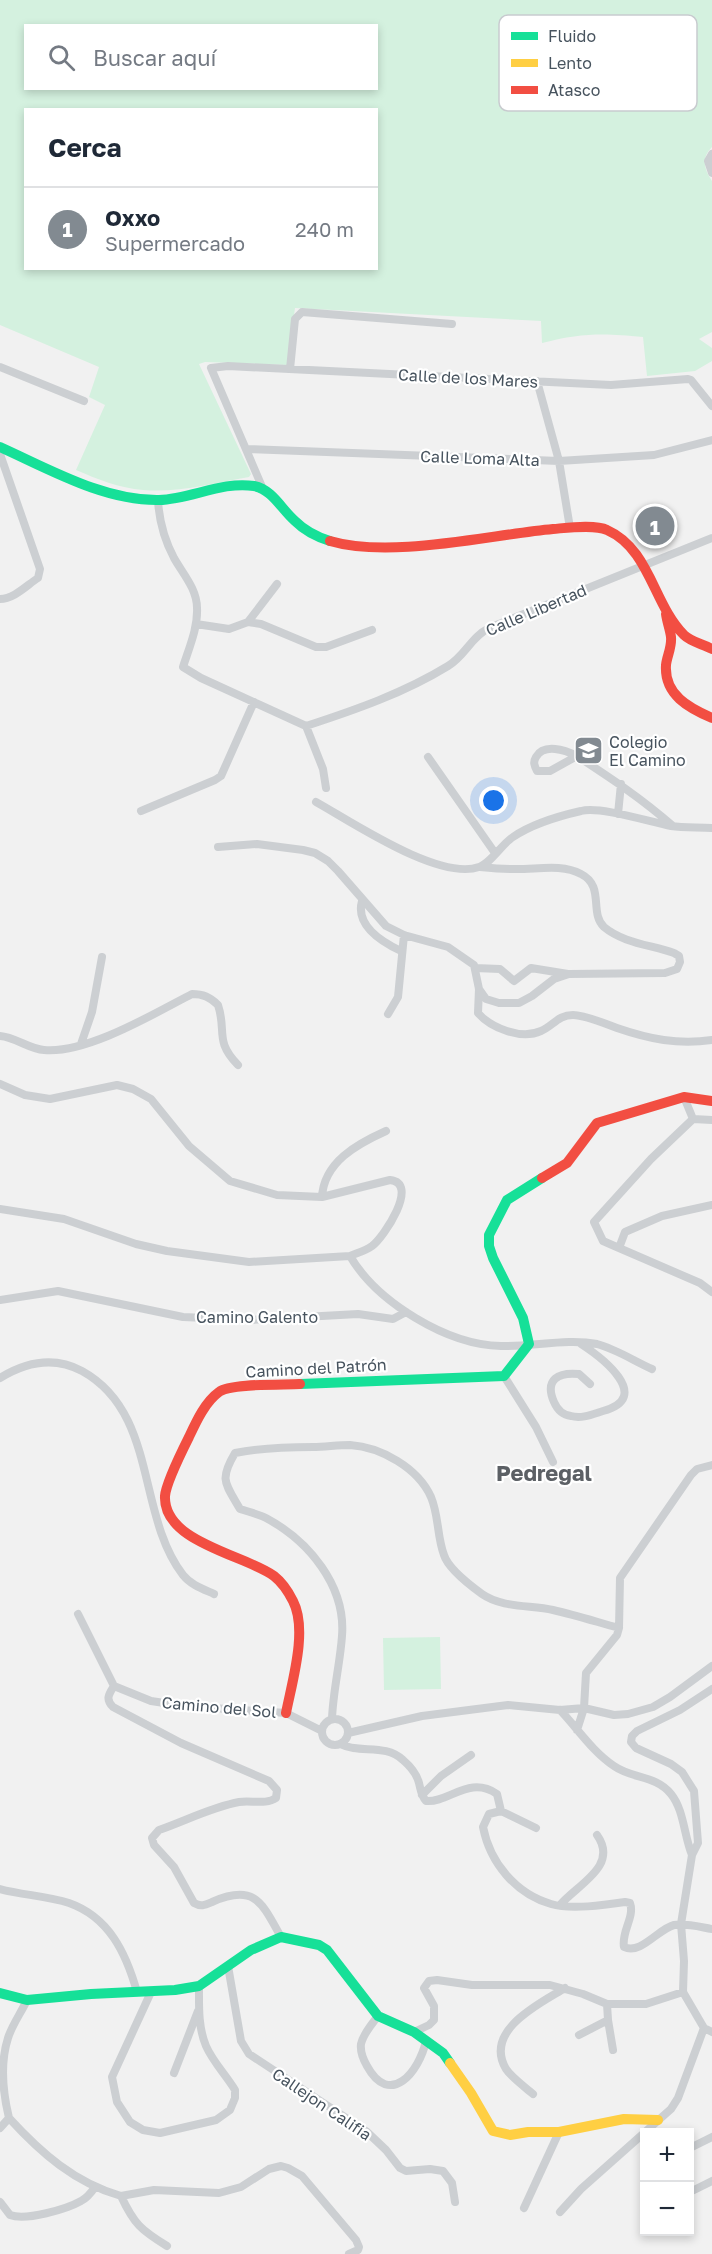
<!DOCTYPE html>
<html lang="es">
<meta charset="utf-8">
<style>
:root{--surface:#fff;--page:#f6f6f7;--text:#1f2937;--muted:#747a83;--line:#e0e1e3;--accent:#828a91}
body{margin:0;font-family:"Golos Text",sans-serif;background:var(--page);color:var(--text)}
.controls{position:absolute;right:18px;bottom:18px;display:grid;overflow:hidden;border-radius:0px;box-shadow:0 3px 9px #0003}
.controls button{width:54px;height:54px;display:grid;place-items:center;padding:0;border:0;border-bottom:2px solid var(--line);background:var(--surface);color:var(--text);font:30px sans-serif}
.you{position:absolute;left:494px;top:801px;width:21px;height:21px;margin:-15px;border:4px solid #fff;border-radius:50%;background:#1a73e8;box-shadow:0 0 0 9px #1a73e833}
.badge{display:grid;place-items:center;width:39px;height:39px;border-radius:50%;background:var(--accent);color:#fff;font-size:20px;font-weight:700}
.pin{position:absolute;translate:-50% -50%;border:3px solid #fff;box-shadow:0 2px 6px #0006}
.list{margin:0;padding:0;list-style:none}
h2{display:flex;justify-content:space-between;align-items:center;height:78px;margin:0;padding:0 24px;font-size:26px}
h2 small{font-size:20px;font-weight:400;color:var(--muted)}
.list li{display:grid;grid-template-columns:39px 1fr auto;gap:18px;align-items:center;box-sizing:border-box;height:84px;padding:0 24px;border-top:2px solid var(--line)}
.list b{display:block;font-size:22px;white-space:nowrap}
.list p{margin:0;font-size:20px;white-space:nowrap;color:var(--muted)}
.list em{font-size:20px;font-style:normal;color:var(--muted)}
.icon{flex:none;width:33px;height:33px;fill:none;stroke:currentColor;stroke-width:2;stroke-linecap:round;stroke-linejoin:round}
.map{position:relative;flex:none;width:712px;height:2254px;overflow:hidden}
.search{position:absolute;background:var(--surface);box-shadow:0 3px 9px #0003;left:24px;top:24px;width:354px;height:66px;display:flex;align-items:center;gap:15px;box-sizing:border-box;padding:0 21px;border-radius:0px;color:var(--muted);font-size:22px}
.panel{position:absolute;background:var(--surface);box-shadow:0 3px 9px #0003;left:24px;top:108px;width:354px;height:162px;border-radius:0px}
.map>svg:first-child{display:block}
.green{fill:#d4f1df;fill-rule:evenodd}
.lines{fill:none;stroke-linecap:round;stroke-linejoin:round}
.street{stroke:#cccfd2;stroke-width:8}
.fast{stroke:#16e098;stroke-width:10}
.slow{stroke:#ffcf43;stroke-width:10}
.jam{stroke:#f24e42;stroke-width:10}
.labels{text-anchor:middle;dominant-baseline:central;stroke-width:4.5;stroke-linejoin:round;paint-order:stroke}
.street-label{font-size:16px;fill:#47535e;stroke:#fff}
.poi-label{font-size:16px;fill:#47535e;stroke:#fff;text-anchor:start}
.district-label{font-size:22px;font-weight:bold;fill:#5c6065;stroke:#fff}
.key{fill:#fff;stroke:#c8cbcf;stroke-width:1.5}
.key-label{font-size:16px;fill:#47535e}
</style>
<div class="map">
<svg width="712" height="2254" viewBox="0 0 712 2254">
<rect width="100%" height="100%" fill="#f1f1f1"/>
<path class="green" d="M0,0h712v147c-11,11 -8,22 0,34v151l-13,7 13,9v13l-17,10 -48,5 -4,-39c-40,-4 -62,-4 -101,6l-1,-22 -246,-13 -8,57 -82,-3 -6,2 52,110 -2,3c-34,6 -71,16 -106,13 -24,-2 -46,-11 -67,-20l29,-65 -16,-8 10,-30 -99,-42zM26,26h350v62h-350zM26,110h350v158h-350z
M440,1637l1,52 -57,1 -1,-52z"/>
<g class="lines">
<path class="street" d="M712,154l-4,7 4,12
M0,367l84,34
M290,369l5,-50 7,-7 150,12
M537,381l22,80 11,67
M247,449l312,12 95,-6 58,-15
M0,454l40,115 -2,9c-11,7 -24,21 -38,21
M263,489l-52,-121 17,-2 383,19 77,-6 3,1 21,26
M158,500c1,20 6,39 16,58 9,16 23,31 23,50 1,20 -8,40 -14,59l18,11 105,48 17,43 3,19
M248,622l13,2 55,23h10l46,-17
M196,624l33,5 19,-7 29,-38
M306,726c49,-16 98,-33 142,-60 17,-10 23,-29 41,-38l223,-90
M577,756l-27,15h-13c-3,-6 -4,-9 -1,-14 8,-14 29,-7 41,-1 35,23 64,42 96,70
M428,757l67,96
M316,802c36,20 123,79 163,65 11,-3 23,-23 34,-30 19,-13 46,-21 68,-26 19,-5 69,11 90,15 13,2 28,1 41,2
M141,811l74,-31 6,-4 33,-74
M618,814l3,-30
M218,847l39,-3 46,6 12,3 13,8 10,10 48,55 18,9 44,12 26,18 5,24 -1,24c13,15 43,27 63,18 12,-5 17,-16 32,-16 12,0 33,9 44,13 32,11 61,17 95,12
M362,901c-7,25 20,41 39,50
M475,968l25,1 14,12 17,-13 37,6
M479,989l7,10 13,4h20l13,-7 22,-17 15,-5 96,-1 12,-4 3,-7 -1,-6 -5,-3c-23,-8 -51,-10 -70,-26 -15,-14 1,-41 -23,-53 -20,-11 -46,-4 -69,-5 -11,0 -22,-1 -32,-2
M388,1014l10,-17 6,-62
M0,1036c15,1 29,13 44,14 43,4 111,-37 148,-56 11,0 18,3 26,11 9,27 -4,35 20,60
M81,1044l11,-32 10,-55
M0,1084l25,11 25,4 67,-14 16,4 18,10 38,47 41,35 47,14 45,2 68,-17c30,3 -6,57 -18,66 -7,5 -15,7 -22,10 27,46 97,89 151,90 31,1 66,-8 96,-2 19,5 37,17 55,25
M684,1097l9,22 19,1
M693,1119l-42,40 -57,63 9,19 16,7 6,-16 37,-16 50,-11
M322,1197c2,-35 35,-53 64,-66
M0,1209l64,10 72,25 31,7 82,11 101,-6
M619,1248l81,35 12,9
M0,1300l58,-9 125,26 68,3 107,-6 35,5 13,-7
M581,1344c20,13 73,53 22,67 -10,3 -21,8 -32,5 -8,-1 -14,-7 -17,-14 -10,-23 5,-30 25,-28l11,10
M504,1376l32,51 17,35
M0,1378c26,-16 54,-22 82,-7 76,42 54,143 101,204 8,10 20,14 31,19
M78,1614l36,72
M114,1686c-5,8 -9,13 -1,21l68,36 88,38 8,9 -1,8c-10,7 -25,2 -37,4 -27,5 -54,19 -80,28l-7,8 2,7 20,22 20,36c7,4 11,2 18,-1 43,-19 50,1 69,35
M114,1686l37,15 33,5 102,7 36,18
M712,1689l-32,21 -43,21 -5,5 -1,6 5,6 35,16 11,8 12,19 4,52 -6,12 -11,69 3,37 -1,31 21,36 8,4
M560,1710c18,19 32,41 54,56 18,13 42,9 57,28 13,16 13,42 21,61
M332,1719c1,-28 8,-55 10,-83 4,-50 -33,-95 -76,-118 -8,-4 -17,-6 -26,-9 -15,-26 -21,-29 -5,-56 26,-5 52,-6 78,-6 12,0 24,-2 37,-2 31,2 68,23 81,52 8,19 6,40 13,58 4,13 27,31 38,39 20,14 48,11 71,16 22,5 44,12 66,18
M322 1732a13 13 0 1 1 26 0a13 13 0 1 1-26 0Z
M577,1730l7,-22 2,-35 31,-38 2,-7 1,-50 71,-103 6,-6 15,-4
M348,1733l74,-17 86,-11 52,5 24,-2 30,7 14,-1 25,-7 17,-10 42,-31
M340,1744c20,10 45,-1 63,16 7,6 14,15 16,23 2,8 2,12 7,18 23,2 43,-26 71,-7l4,17
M422,1795l19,-19 30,-21
M536,1828l-35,-17 -12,3 -6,13c7,36 33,67 68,77 20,6 54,1 74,-2l5,1c5,14 -9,29 -6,44 17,8 34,-18 50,-22 12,-2 26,2 38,4
M0,1889c22,6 47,7 69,14 40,14 57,50 68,89
M560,1905c18,-21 59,-39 37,-70
M228,1966l13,75 8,13 117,77 20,19 14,18 6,3 24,-2 13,2 9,12 3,19
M151,1992l-39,85 5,25 13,20 13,8 17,3 56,-13 14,-10 5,-12v-8c-9,-15 -22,-28 -29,-44 -8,-19 -7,-40 -7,-60
M607,2004l1,16 5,30
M378,2016c-6,8 -15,18 -17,28 -1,8 2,15 6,22 23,42 52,6 59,-25
M414,2032l15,-7 5,-5v-14l-10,-18 5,-7 8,-1 35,5h78l33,9 24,10h39l37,-12
M579,2035l29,-15
M174,2073l24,-62
M533,2094c-8,-7 -21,-16 -27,-25 -23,-39 35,-66 59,-81
M9,2118c32,35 66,65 112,78 13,28 20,34 46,50
M0,2128l9,-10c-6,-25 -9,-55 -1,-80 4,-13 13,-25 19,-38
M690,2148l22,-11
M694,2190l18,-9
M121,2196l33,-6 65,3 22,-6 28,-18 12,-3 7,2 14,8 54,64 3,7 -1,3 -9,4
M0,2202l10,13c16,6 57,-6 71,-14 6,-3 10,-8 14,-14
M524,2208l35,-76
M560,2212l21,-23 90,-80 7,-11 26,-70"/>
<path class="fast" d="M0,447c49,22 104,54 159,53 32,-1 63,-19 95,-14 19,4 27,23 41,35 10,10 22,16 35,20
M300,1384l204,-8 25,-32 -6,-26 -30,-60 -4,-12v-11l18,-35 35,-22
M0,1993l27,7 64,-6 84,-4 24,-4 52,-36 30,-13 38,8 8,5 51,66 36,16 29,21 7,10"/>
<path class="slow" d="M450,2063l21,30 22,38 17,4 18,-3h31l65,-13 34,1"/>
<path class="jam" d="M330,541c61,18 158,-6 223,-12 13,-1 42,-5 54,1 43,19 46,74 77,105 7,7 19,9 28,14
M666,614c1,8 4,15 5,23 1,10 -4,19 -5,28 -2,30 23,43 46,53
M542,1178l25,-15 30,-40 87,-26 28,4
M286,1713c6,-31 22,-83 7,-112 -5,-10 -10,-18 -19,-25 -28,-21 -111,-33 -109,-80 1,-13 17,-45 24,-59 7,-15 16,-35 30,-45 11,-9 65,-7 81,-8"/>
</g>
<defs>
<symbol id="school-square" viewBox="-11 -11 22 22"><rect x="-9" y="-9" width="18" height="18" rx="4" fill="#828a91" stroke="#fff"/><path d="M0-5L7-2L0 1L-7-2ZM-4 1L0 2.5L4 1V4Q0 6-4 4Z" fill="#fff"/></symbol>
</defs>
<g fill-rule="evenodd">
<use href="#school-square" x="572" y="734" width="33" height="33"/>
</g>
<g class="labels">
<g class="street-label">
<text transform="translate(468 378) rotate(3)">Calle de los Mares</text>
<text transform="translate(480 458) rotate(2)">Calle Loma Alta</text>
<text transform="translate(536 610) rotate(-23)">Calle Libertad</text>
<text x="257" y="1317">Camino Galento</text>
<text transform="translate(316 1368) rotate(-3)">Camino del Patrón</text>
<text transform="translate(219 1707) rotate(5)">Camino del Sol</text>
<text transform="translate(322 2104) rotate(34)">Callejon Califia</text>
</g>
<g class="poi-label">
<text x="609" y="742">Colegio<tspan x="609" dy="18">El Camino</tspan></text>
</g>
<g class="district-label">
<text x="544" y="1472">Pedregal</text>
</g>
</g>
<rect x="499" y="15" width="198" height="96" rx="9" class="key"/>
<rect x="511" y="32" width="27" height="8" fill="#16e098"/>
<rect x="511" y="59" width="27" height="8" fill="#ffcf43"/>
<rect x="511" y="86" width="27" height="8" fill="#f24e42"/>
<g class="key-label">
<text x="548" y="42">Fluido</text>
<text x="548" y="69">Lento</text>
<text x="548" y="96">Atasco</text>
</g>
</svg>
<div class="controls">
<button>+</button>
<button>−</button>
</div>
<div class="you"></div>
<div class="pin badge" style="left:655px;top:526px">1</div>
<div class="search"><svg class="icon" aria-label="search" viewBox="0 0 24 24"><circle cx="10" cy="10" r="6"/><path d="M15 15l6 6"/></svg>Buscar aquí</div>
<section class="panel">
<h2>Cerca<small></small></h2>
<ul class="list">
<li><span class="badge">1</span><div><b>Oxxo</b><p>Supermercado</p></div><em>240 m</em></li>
</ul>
</section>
</div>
